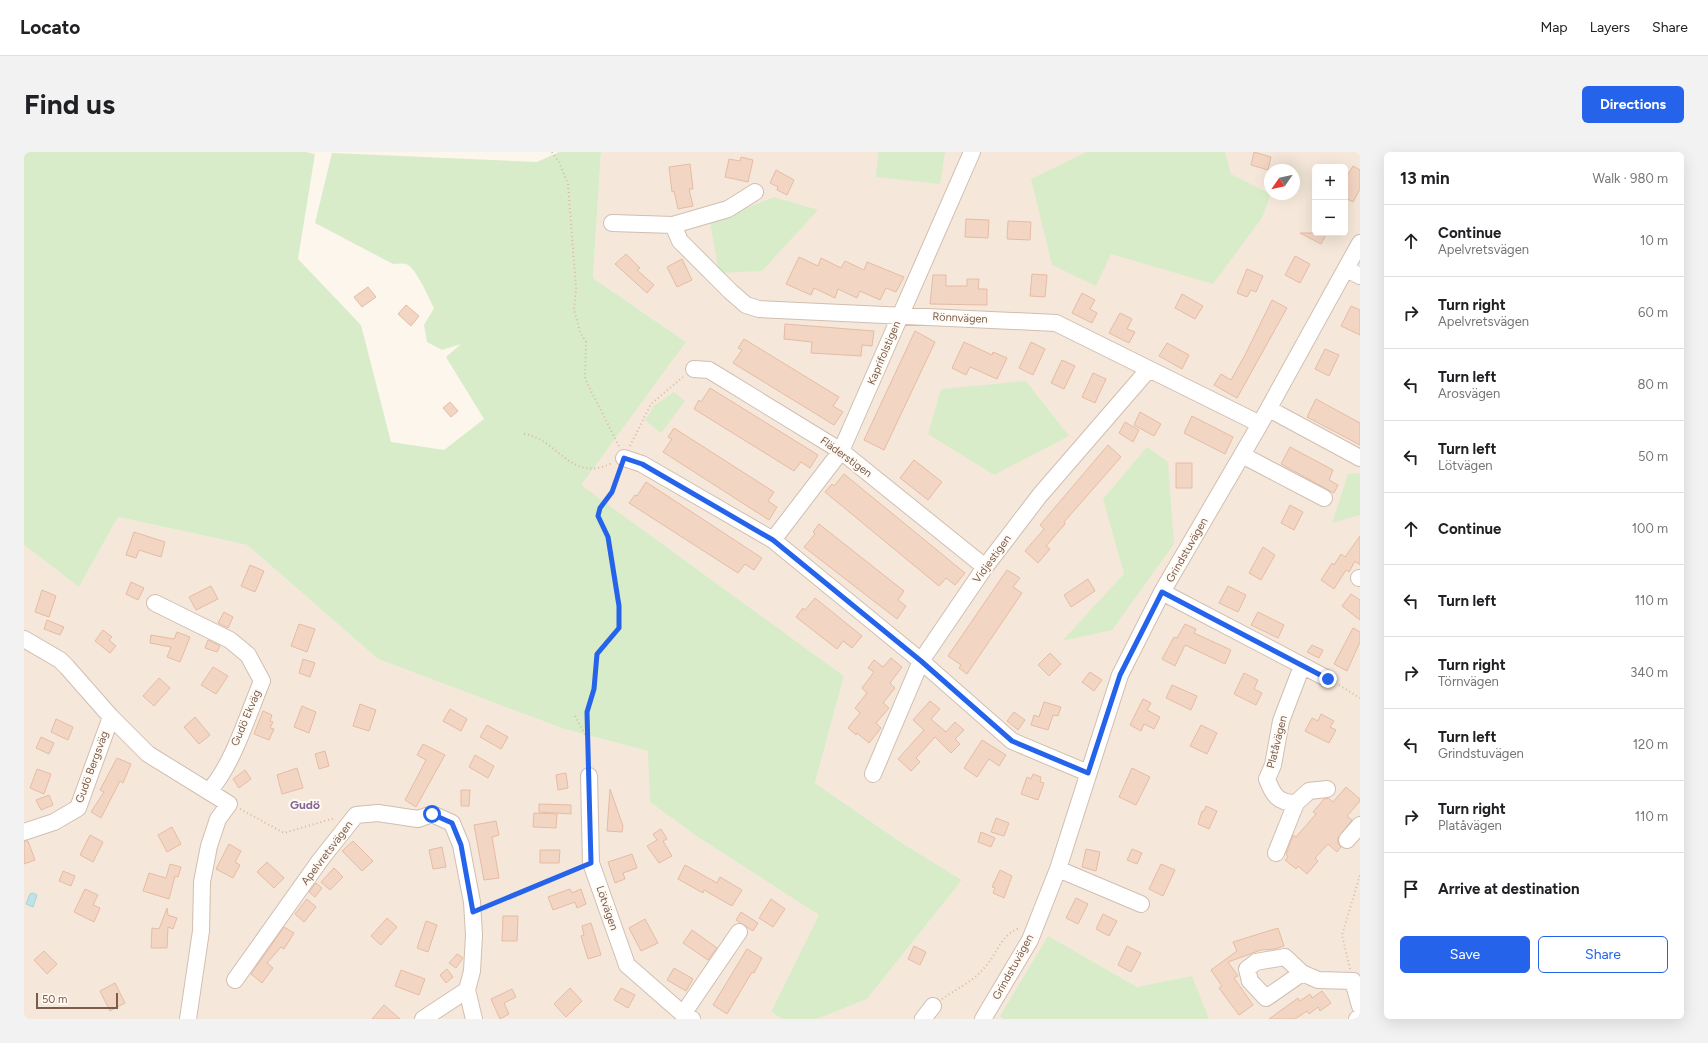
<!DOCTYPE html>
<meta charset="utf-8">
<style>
:root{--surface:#fff;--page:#f2f2f2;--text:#202124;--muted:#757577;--line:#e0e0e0;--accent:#2563eb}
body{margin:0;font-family:Figtree,sans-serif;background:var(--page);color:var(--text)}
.controls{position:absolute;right:12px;top:12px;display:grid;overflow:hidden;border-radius:6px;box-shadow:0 4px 16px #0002}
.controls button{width:36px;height:36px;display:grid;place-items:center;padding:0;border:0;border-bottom:1px solid var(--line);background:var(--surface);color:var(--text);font:20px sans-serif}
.compass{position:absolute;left:1240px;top:12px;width:36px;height:36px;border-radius:50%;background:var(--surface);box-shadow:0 4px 16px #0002;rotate:236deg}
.scale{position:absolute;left:12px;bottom:10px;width:82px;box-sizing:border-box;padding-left:4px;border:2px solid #7a5c4d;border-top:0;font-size:11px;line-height:14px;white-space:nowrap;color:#7a5c4d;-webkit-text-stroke:3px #fffaf3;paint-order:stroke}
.stop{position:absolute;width:12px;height:12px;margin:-9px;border:3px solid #2563eb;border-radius:50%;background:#fff}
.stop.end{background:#2563eb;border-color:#fff;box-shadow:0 1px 4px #0008}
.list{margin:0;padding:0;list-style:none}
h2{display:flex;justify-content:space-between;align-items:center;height:52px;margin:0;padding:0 16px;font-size:17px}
h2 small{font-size:13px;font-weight:400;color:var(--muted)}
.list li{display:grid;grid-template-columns:26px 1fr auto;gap:12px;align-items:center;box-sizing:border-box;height:72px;padding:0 16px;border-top:1px solid var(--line)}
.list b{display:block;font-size:15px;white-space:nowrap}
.list p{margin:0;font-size:13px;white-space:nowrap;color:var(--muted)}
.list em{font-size:13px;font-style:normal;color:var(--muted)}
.actions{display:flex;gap:8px;padding:12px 16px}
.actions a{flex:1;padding:9px 0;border:1px solid var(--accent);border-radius:6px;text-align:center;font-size:14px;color:var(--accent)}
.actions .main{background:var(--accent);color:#fff}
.icon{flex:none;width:22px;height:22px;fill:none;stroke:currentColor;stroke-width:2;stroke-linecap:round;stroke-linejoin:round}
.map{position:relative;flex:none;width:1336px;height:867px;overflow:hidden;border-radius:6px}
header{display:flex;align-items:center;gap:24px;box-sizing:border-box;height:56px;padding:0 20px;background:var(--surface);border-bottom:1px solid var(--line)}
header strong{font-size:19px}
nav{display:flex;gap:22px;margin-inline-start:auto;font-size:14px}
.intro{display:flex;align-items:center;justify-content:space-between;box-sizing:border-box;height:96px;padding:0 24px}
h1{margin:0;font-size:28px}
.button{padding:10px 18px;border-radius:6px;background:var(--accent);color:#fff;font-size:14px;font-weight:700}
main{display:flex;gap:24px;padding:0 24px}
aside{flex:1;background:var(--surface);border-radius:6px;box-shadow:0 4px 16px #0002}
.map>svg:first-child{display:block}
.residential{fill:#f5e8da;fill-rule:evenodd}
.green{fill:#d8ecc9}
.water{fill:#bfe3e8;stroke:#a5d3da}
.building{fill:#f3d5c3;stroke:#e6bba3}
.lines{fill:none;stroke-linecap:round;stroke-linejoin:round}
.minor-casing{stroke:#d1beb0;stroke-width:18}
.path{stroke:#d9b8a5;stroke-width:2;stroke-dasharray:1 3;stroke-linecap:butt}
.minor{stroke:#fff;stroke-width:16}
.route{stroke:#2563eb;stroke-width:5}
.labels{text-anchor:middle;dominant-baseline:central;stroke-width:4;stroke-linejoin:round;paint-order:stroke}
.street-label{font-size:11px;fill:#7a5c4d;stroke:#fffaf3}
.neighbourhood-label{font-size:12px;font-weight:bold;fill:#846695;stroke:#fffaf3}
</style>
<header>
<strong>Locato</strong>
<nav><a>Map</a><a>Layers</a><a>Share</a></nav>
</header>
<div class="intro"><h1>Find us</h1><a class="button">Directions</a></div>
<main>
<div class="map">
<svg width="1336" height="867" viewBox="0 0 1336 867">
<rect width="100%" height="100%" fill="#fdf6ec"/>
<path class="residential" d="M577,0h759v867h-543l50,-20 95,-119 -60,-37 -87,-60 29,-107 -264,-191 106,-143 -93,-64zM1291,15h30v66h-30zM1246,18h24v24h-24z
M94,365l129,28 131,114 186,70 84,22 53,88 119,76 -49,97 11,7h-758v-474l55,42z"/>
<path class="green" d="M0,0h282l9,2 -17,105 63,66 30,117 53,8 40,-31 -38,-62 15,-13 -19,6 -15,-8 -3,-17 10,-17c-5,-10 -19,-42 -28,-44 -4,-1 -9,0 -13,0l-78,-41 17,-70 205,9 22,-10h42l-8,126 93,64 -105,143 263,191 -29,107 87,60 60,37 -95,119 -50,20h-35l-11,-7 48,-97 -118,-76 -51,-37 -2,-51 -84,-22 -186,-70 -131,-114 -129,-28 -39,70 -55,-42z
M854,0h67l-5,32 -64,-7z
M1063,0h138l6,22 40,20 -9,24 -49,66 -102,-30 -15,32 -44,-21 -21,-86z
M750,45l44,13 -56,61 -43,2 -9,-51z
M1002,229l43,55 -75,39 -66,-41 13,-45z
M650,240l11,9 -24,32 -16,-13 9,-14z
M1123,295l21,15 6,82 -62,86 -50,11 62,-67 -21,-75z
M1336,321v42l-28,8 16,-49z
M1024,784l89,51 55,-11 17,43h-205l-4,-3z"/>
<path class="water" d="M9,741l4,2 -4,12 -7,-3 4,-10z"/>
<path class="building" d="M1230,0l17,5 -3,13 -17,-5z
M717,5l12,3 -5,22 -23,-5 4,-18 11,2z
M666,12l3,25h-4l4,17 -15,3 -4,-18 -2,1 -3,-25z
M1329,14l7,4v19l-7,13 -8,-4v-18z
M752,18l18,10 -7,15 -10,-5 1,-3 -8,-4z
M942,67l23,1 -1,18 -23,-1z
M984,69l23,1 -1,18 -23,-1z
M1276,81h27l-6,11z
M602,102l14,14 -3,2 17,15 -7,8 -32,-29z
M1271,104l15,8 -10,19 -15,-8z
M775,105l19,9 3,-8 20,10 4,-7 19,9 3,-8 37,15 -8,15 -10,-4 -6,12 -20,-9 -3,7 -19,-9 -3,9 -21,-10 -3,7 -25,-11z
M658,107l10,21 -15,7 -10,-20z
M1223,117l16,7 -7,16 -5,-2 -4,7 -10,-4z
M1008,122l15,1 -2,22 -15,-1z
M909,123h13v11h21v-7h12l-1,10h9v16l-57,-1z
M344,135l8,10 -14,10 -8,-10z
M1058,141l13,7 -5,9 7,4 -5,10 -20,-10z
M1158,142l21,12 -8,13 -20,-11z
M1248,148l15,8 -50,90 -23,-13 7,-11 10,6 14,-25z
M382,153l13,11 -8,10 -13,-12z
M1327,154l9,4v25l-19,-9z
M1096,161l12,6 -5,10 8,3 -6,11 -20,-10z
M761,172l89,7 -2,15 -10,-1 -1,11 -50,-3 1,-11 -28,-3z
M891,179l20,11 -51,108 -20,-10z
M720,187l95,58 -6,9 10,6 -9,13 -101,-62 9,-13 -4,-2z
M940,190l28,13 1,-3 14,6 -10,21 -27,-12 -4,8 -14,-7z
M1007,190l14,7 -12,26 -14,-7z
M1143,191l22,12 -7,14 -23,-13z
M1301,197l14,6 -10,21 -14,-7z
M1038,208l13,6 -11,23 -13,-6z
M1069,221l13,6 -11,24 -13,-6z
M686,236l108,67 -8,13 -9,-6 -7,9 -100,-62 5,-9 2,2z
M1292,247l44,24v22l-53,-28z
M426,250l8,9 -7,6 -8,-9z
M1116,260l21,12 -7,12 -20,-11z
M1168,264l41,21 -8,17 -41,-21z
M1101,270l14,8 -6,12 -14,-9z
M650,276l100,64 -6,9 9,6 -8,13 -106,-68 9,-13 -4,-2z
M1084,293l13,12 -57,65 1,2 -19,22 4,3 -12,14 -13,-12 19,-22 -4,-4z
M1266,295l43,23 -4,10 9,5 -4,8 -53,-29z
M890,308l28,22 -14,18 -28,-22z
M1152,311h16v25h-16z
M820,322l121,99 -10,12 -9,-7 -7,8 -114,-94 7,-8 2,2z
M622,330l116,76 -8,12 -9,-6 -7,9 -109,-70 6,-8 2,1z
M1266,353l13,7 -9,18 -13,-7z
M795,372l85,67 -6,9 8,6 -9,13 -93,-72 11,-13 -2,-2z
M110,380l31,10 -4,15 -22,-7 -3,8 -10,-3z
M1336,384v29l-5,-4 -6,11 -3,-2 -12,19 -13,-9 11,-17 2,2 7,-11 4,3z
M1239,395l12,8 -14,25 -12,-7z
M226,413l14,6 -9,21 -14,-6z
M983,418l13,8 -7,9 9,6 -55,81 -8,-6 2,-3 -13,-9z
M1064,427l7,12 -24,16 -7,-12z
M107,430l13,6 -6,12 -12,-6z
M187,434l7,13 -22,11 -7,-13z
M1204,434l18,9 -8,17 -19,-9z
M18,438l14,6 -7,21 -14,-5z
M1327,442l9,6v20l-18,-14z
M791,446l47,38 -10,12 -9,-7 -6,8 -41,-32 7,-9 2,2z
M200,460l9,5 -5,11 -10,-5z
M1234,460l26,13 -6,13 -27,-13z
M23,468l17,7 -4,8 -16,-6z
M275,472l16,5 -8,23 -16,-6z
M1161,472l11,5 -2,4 37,17 -6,14 -40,-19 -10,21 -13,-7 12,-22 3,1z
M1329,476l7,4v10l-13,29 -13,-7z
M79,478l9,7 -3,3 7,6 -6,7 -15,-12z
M153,480l13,5 -10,25 -13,-5 4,-10 -21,-4 1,-8 23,4z
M184,488l12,6 -3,6 -12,-4z
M1288,493l11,5 -4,8 -12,-6z
M1026,501l11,11 -12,12 -11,-11z
M867,506l11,9 -12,16 5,5 -12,15 6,5 -13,15 5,5 -12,15 -12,-10 -1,2 -8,-7 12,-15 -5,-5 12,-15 -5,-5 12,-16 -6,-4 6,-8 9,7z
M279,507l12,4 -5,14 -11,-4z
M189,515l15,9 -12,18 -15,-9z
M1066,520l12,8 -8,11 -12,-9z
M1220,521l14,7 -4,9 8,4 -6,12 -22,-11z
M135,526l11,10 -16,18 -11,-10z
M1148,533l25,11 -6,14 -25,-12z
M1119,547l8,4 -4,7 13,7 -6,12 -10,-5 -3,7 -11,-6z
M906,549l10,8 -9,10 15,13 9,-10 9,8 -9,9 5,5 -9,9 -16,-16 -19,21 4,4 -9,9 -13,-12 26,-29 -11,-10z
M1020,550l17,5 -3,9 -5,-1 -5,15 -17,-5 3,-10 5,2z
M336,552l16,6 -7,21 -16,-5z
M278,554l14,6 -7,21 -15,-6z
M426,557l17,10 -6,12 -18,-10z
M239,559l9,4 -2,6 3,1 -3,6 4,1 -5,11 -15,-6z
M990,560l11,8 -7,10 -11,-9z
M1297,562l13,7 -4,6 6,3 -7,13 -24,-12 7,-13 6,3z
M171,565l15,18 -11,9 -15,-17z
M32,567l17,8 -5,13 -17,-8z
M463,573l21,12 -7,12 -21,-12z
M1177,573l16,8 -10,21 -17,-8z
M17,585l13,6 -5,11 -13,-6z
M958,588l24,15 -7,11 -10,-7 -12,18 -13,-9z
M399,592l22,11 -29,52 -11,-7 21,-40 -9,-5z
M301,599l4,15 -10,3 -4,-15z
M451,603l19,11 -6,12 -19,-11z
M93,606l14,6 -8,19 -3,-2 -19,37 -10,-6 13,-20 -4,-2z
M273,616l6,20 -21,6 -5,-19z
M1108,616l18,9 -14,28 -17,-8z
M13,617l14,5 -7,20 -14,-6z
M221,618l6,9 -12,9 -6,-9z
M542,621l2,15 -10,2 -2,-15z
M1009,622l8,3 -1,5 4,1 -6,17 -17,-6 6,-17 4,2z
M1322,635l14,12v2l-13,15 5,4 -14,18v5l3,4 -4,5 -9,-8 -13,14 3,3 -11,13 -9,-8 -2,3 -11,-9 3,-3 -2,-3 7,-19 3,2 20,-23 -3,-2 11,-13 4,-1 5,4z
M586,637l13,37 -1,6 -15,-1z
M437,638h9l-1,16h-8z
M25,643l4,10 -12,5 -5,-10z
M515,652l32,1v9l-32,-2z
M1182,654l11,5 -8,18 -11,-5 4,-13h2z
M510,661l23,1 -1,14 -23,-1z
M972,666l13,5 -5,13 -13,-4z
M472,669l3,14 -7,2 7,41 -15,2 -10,-55z
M148,675l9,17 -14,8 -9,-17z
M637,677l6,10 -4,2 9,15 -13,7 -12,-17 10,-6 -4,-6z
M957,680l14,6 -4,9 -13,-5z
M66,683l13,7 -10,20 -13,-7z
M0,689h4l7,19 -11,4z
M329,689l20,20 -11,10 -20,-20z
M205,692l12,7 -6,11 5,3 -7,13 -17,-9z
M418,695l4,20 -13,2 -4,-19z
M1062,697l14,3 -4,19 -14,-4z
M1108,697l10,4 -5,11 -10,-4z
M516,698h20l-1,13h-19z
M608,702l5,14 -14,5 2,6 -10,4 -7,-21z
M243,710l17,16 -10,10 -17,-16z
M146,712l11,3 -3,10 -3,-1 -6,23 -26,-8 6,-18 17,5z
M1137,712l14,6 -12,26 -14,-7z
M661,713l32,18 3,-6 22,13 -10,16 -28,-16 -1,3 -25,-14z
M310,716l9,9 -13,13 -9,-8z
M976,718l12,6 -8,22 -11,-5 2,-5 -3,-1z
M39,719l12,5 -4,10 -12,-5z
M292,731l6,5 -7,9 -6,-5z
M61,737l13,6 -5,10 7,3 -6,14 -20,-10z
M546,737l2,4 9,-4 5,15 -9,4 -2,-6 -22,8 -5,-13z
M1052,746l12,6 -10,20 -12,-6z
M283,747l9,8 -12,15 -9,-8z
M747,747l14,10 -12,18 -14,-9z
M143,756l1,7 9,3 -4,11 -5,-2 -1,21h-16l1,-20 7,1z
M717,760l17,11 -5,8 -17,-11z
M1079,762l14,7 -8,15 -13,-7z
M479,764h15l-1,25h-15z
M363,766l10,9 -16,18 -10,-9z
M621,767l13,24 -17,8 -12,-23z
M402,769l11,4 -9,27 -11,-4z
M567,771l10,32 -13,4 -7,-23 3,-1 -2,-9z
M260,775l10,6 -10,16 -3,-2 -14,16 6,5 -11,15 -11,-9z
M1254,776l6,18 -9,3 -14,1 -33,12 10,14 -4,2 19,27 -14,10 -20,-27 3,-2 -11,-16 26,-19 -4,-9z
M668,778l25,18 -9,12 -25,-17z
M890,794l12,6 -6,13 -12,-6z
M1103,794l14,7 -10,19 -13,-7z
M723,797l15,9 -8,15 -2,-1 -25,42 -14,-9z
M20,799l13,13 -10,10 -13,-14z
M433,802l6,4 -7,10 -7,-5z
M650,816l19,11 -7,12 -19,-11z
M423,817l6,8 -7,6 -6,-8z
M377,818l24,9 -6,16 -24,-9z
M91,831l10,20 -15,8 -10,-20z
M546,836l12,13 -16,16 -12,-13z
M597,836l14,7 -7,13 -14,-8z
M488,837l4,8 -12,6 5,11 -9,5 -9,-20z
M1298,839l9,12 -11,8 -2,-4 -9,7 -2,-3 -12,8h-26l29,-21 2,3 10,-7 2,4z
M360,853l16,14h-28z"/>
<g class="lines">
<defs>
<path id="minor" d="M588,71l61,2 7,16 50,50 16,14 13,4 297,14 204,101
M649,73l55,-16 27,-17
M1322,117l14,7
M670,217l15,1 132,81 144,116
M1245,257l91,49
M1218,303l82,43
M600,306l18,6 131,76 148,121 91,80 76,32
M749,388l68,-89 131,-299
M1335,426h1
M1138,440l166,87
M131,451l75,37 18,15 14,26c-14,33 -29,84 -53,110
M0,487l36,21 7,7 44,50 37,37 81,50 -11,15 -9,27 -7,36 -1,49 -13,88
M849,622l48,-113 64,-94 55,-72 109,-126
M565,624l2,87 36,102 56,49 9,5
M1272,651c-18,0 -23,-8 -29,-24l6,-14 8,-44 21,-55
M0,680l30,-10 24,-14 33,-91
M1323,688l13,-15
M1252,701l20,-50 13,-12 18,-2
M1034,717l83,35
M1278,821l-17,-16 -29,5 -9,7 3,12 16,17 36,-25 16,7 35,1 7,25
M211,828l86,-121 35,-44 22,-2 40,6 14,-5 20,9 9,22 11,57 2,33 -2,36 -5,19 7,29
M659,862l56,-82
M399,867l44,-29
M899,867l10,-13
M959,867l47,-79 28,-71 62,-194 42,-83 98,-168 100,-181
M1333,867l3,-2"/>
</defs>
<use href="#minor" class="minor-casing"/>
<path class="path" d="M528,0l7,10 9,22 8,104 -2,21 6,23 6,10 -1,37 34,67
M500,282c35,5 46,50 88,29
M606,294l21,-42 32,-27
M1315,533l21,13
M551,564l11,20
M564,612l-2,-43 8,-32 3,-35 22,-26v-22l-11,-69 -10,-21 2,-8 12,-16 8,-21
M216,657l44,24 51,-15
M461,755l94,-39
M1326,817l-8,-34 18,-60
M918,847c14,-10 32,-18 43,-32 12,-13 15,-30 32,-38l3,1"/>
<use href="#minor" class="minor"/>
</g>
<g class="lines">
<path class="route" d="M408,662l20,9 9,22 12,67 118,-49 -4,-151 7,-23 3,-35 22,-26v-22l-11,-69 -10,-21 2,-8 12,-16 12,-34 18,6 131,76 148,121 91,80 76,32 32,-98 42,-83 166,87"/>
</g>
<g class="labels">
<g class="street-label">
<text transform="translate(936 166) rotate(3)">Rönnvägen</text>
<text transform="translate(860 201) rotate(-67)">Kaprifolstigen</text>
<text transform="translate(822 305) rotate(36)">Fläderstigen</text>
<text transform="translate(1163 398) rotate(-60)">Grindstuvägen</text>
<text transform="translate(968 407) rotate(-54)">Vidjestigen</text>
<text transform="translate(222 566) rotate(-67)">Gudö Ekväg</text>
<text transform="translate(1253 590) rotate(-76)">Platåvägen</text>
<text transform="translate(68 615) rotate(-70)">Gudö Bergsväg</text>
<text transform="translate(303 701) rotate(-53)">Apelvretsvägen</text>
<text transform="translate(583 756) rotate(71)">Lötvägen</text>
<text transform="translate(989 815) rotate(-61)">Grindstuvägen</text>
</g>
<g class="neighbourhood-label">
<text x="281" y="653">Gudö</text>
</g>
</g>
</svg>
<div class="controls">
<button>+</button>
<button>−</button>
</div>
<svg class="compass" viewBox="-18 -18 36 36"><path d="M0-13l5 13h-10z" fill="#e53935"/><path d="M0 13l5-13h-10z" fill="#757577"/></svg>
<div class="scale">50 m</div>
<div class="stop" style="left:408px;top:662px"></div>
<div class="stop end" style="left:1304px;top:527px"></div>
</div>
<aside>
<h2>13 min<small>Walk · 980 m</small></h2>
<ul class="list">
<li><svg class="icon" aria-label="ahead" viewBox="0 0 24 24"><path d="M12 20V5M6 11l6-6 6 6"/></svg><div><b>Continue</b><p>Apelvretsvägen</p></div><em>10 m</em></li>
<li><svg class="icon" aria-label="right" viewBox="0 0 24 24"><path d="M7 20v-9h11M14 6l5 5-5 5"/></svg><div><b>Turn right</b><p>Apelvretsvägen</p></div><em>60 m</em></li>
<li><svg class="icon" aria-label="left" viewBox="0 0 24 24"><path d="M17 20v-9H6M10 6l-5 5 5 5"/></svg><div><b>Turn left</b><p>Arosvägen</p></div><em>80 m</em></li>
<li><svg class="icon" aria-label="left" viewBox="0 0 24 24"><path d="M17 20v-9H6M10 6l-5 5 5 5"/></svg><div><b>Turn left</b><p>Lötvägen</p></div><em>50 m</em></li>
<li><svg class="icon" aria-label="ahead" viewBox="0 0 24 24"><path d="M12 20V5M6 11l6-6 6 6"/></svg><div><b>Continue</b></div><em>100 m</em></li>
<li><svg class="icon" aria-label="left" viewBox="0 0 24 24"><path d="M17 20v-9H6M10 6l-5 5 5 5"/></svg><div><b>Turn left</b></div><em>110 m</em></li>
<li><svg class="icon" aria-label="right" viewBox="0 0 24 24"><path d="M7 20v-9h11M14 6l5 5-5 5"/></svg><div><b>Turn right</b><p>Törnvägen</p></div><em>340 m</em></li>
<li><svg class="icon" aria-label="left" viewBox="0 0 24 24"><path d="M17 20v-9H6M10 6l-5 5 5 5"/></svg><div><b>Turn left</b><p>Grindstuvägen</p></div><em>120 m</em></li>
<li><svg class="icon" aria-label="right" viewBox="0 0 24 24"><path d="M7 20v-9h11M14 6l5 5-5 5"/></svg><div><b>Turn right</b><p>Platåvägen</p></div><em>110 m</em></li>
<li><svg class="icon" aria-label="arrive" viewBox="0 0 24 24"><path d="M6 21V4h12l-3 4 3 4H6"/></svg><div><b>Arrive at destination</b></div></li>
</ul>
<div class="actions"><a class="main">Save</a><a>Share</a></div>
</aside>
</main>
